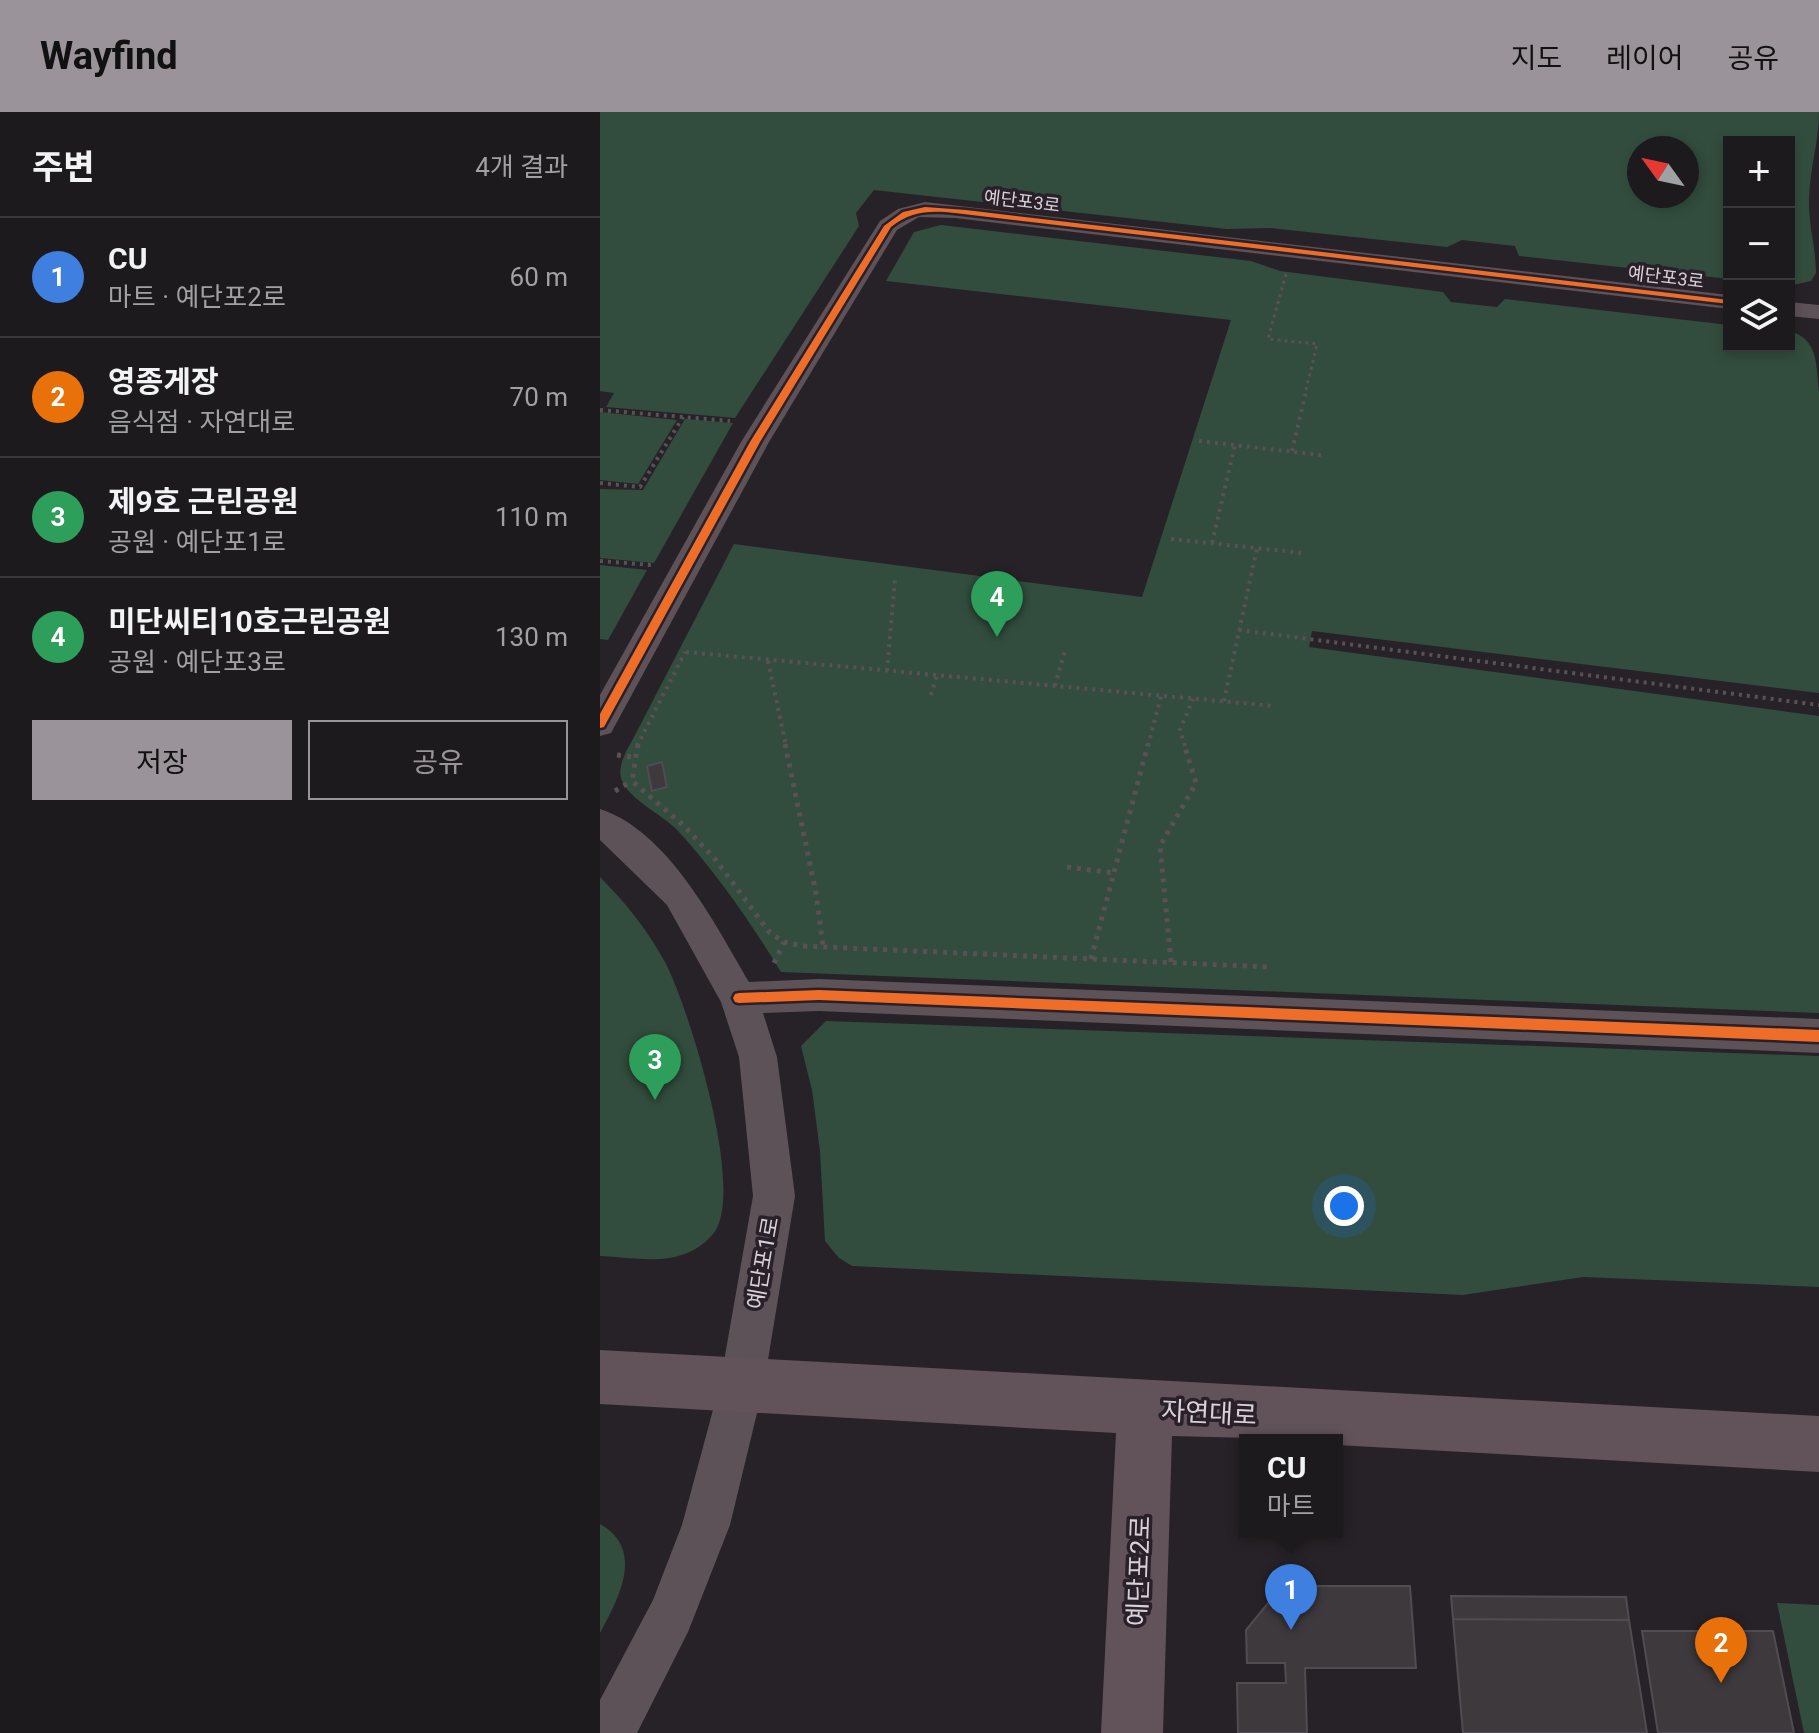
<!DOCTYPE html>
<html lang="ko">
<meta charset="utf-8">
<style>
:root{--surface:#1d1a1d;--page:#252326;--text:#f1f3f6;--muted:#a0a1a4;--line:#3b383b;--accent:#9a949a}
body{margin:0;font-family:Roboto,"Noto Sans KR",sans-serif;background:var(--page);color:var(--text)}
.controls{position:absolute;right:24px;top:24px;display:grid;overflow:hidden;border-radius:0px;box-shadow:0 4px 12px #0003}
.controls button{width:72px;height:72px;display:grid;place-items:center;padding:0;border:0;border-bottom:2px solid var(--line);background:var(--surface);color:var(--text);font:40px sans-serif}
.compass{position:absolute;left:1027px;top:24px;width:72px;height:72px;border-radius:50%;background:var(--surface);box-shadow:0 4px 12px #0003;rotate:303deg}
.you{position:absolute;left:744px;top:1094px;width:28px;height:28px;margin:-20px;border:6px solid #fff;border-radius:50%;background:#1a73e8;box-shadow:0 0 0 12px #1a73e833}
.badge{display:grid;place-items:center;width:52px;height:52px;border-radius:50%;background:var(--accent);color:#fff;font-size:26px;font-weight:700}
.pin{position:absolute;translate:-50% -66px;filter:drop-shadow(0 2px 4px #0008)}
.pin::after{content:'';position:absolute;top:42px;width:28px;height:24px;background:inherit;clip-path:polygon(0 0,100% 0,50% 100%)}
.popup{position:absolute;left:639px;top:1322px;width:104px;height:104px;box-sizing:border-box;display:grid;place-content:center;border-radius:0px;background:var(--surface);filter:drop-shadow(0 2px 6px #0005);font-size:26px;white-space:nowrap;color:var(--muted)}
.popup b{font-size:30px;color:var(--text)}
.popup::after{content:'';position:absolute;left:50%;top:100%;margin-left:-16px;border:16px solid transparent;border-top-color:var(--surface)}
.list{margin:0;padding:0;list-style:none}
h2{display:flex;justify-content:space-between;align-items:center;height:104px;margin:0;padding:0 32px;font-size:34px}
h2 small{font-size:26px;font-weight:400;color:var(--muted)}
.list li{display:grid;grid-template-columns:52px 1fr auto;gap:24px;align-items:center;box-sizing:border-box;height:120px;padding:0 32px;border-top:2px solid var(--line)}
.list b{display:block;font-size:30px;white-space:nowrap}
.list p{margin:0;font-size:26px;white-space:nowrap;color:var(--muted)}
.list em{font-size:26px;font-style:normal;color:var(--muted)}
.actions{display:flex;gap:16px;padding:24px 32px}
.actions a{flex:1;padding:18px 0;border:2px solid var(--accent);border-radius:0px;text-align:center;font-size:28px;color:var(--accent)}
.actions .main{background:var(--accent);color:#111}
.icon{flex:none;width:44px;height:44px;fill:none;stroke:currentColor;stroke-width:2;stroke-linecap:round;stroke-linejoin:round}
.map{position:relative;flex:none;width:1219px;height:1621px;overflow:hidden}
header{display:flex;align-items:center;gap:48px;box-sizing:border-box;height:112px;padding:0 40px;background:var(--accent);color:#111}
header strong{font-size:38px}
nav{display:flex;gap:44px;margin-inline-start:auto;font-size:28px}
main{display:flex}
aside{flex:1;background:var(--surface)}
.map>svg:first-child{display:block}
.green{fill:#324d3d;fill-rule:evenodd}
.building{fill:#3d393d;stroke:#514c51;stroke-width:2}
.lines{fill:none;stroke-linecap:round;stroke-linejoin:round}
.path-far2{stroke:#595155;stroke-width:3;stroke-dasharray:3 4;stroke-linecap:butt}
.path-far1{stroke:#595155;stroke-width:4;stroke-dasharray:3 5;stroke-linecap:butt}
.path{stroke:#595155;stroke-width:5;stroke-dasharray:4 6;stroke-linecap:butt}
.street{fill:#5d5257;fill-rule:evenodd}
.secondary{fill:#62535a;fill-rule:evenodd}
.cycleway-casing{stroke:#292029;stroke-width:5}
.cycleway{fill:#ee6e29;fill-rule:evenodd}
.labels{text-anchor:middle;dominant-baseline:central;stroke-width:7;stroke-linejoin:round;paint-order:stroke}
.far-street-label{font-size:18px;fill:#d8d2d8;stroke:#292029}
.street-label{font-size:22px;fill:#d8d2d8;stroke:#292029}
.near-street-label{font-size:26px;fill:#d8d2d8;stroke:#292029}
</style>
<header>
<strong>Wayfind</strong>
<nav><a>지도</a><a>레이어</a><a>공유</a></nav>
</header>
<main>
<aside>
<h2>주변<small>4개 결과</small></h2>
<ul class="list">
<li><span class="badge" style="background:#3f7fe0">1</span><div><b>CU</b><p>마트 · 예단포2로</p></div><em>60 m</em></li>
<li><span class="badge" style="background:#e8710a">2</span><div><b>영종게장</b><p>음식점 · 자연대로</p></div><em>70 m</em></li>
<li><span class="badge" style="background:#2e9e5b">3</span><div><b>제9호 근린공원</b><p>공원 · 예단포1로</p></div><em>110 m</em></li>
<li><span class="badge" style="background:#2e9e5b">4</span><div><b>미단씨티10호근린공원</b><p>공원 · 예단포3로</p></div><em>130 m</em></li>
</ul>
<div class="actions"><a class="main">저장</a><a>공유</a></div>
</aside>
<div class="map">
<svg width="1219" height="1621" viewBox="0 0 1219 1621">
<rect width="100%" height="100%" fill="#272227"/>
<path class="green" d="M0,0h1219c0,30 -9,55 -10,86 -1,25 7,50 7,75l-5,8 -22,5v-144h-60v137l-210,-23 -4,-10 -53,-6 -15,7 -177,-19 -43,1 -353,-39 -18,23 3,13 -124,192 -129,-11 8,-14 -14,-2zM1039,36h48v48h-48z
M341,113l310,36 29,10 163,21 8,10 46,5 8,-8 224,26v21h60v-15c30,8 27,34 30,61v301l-507,-62 -3,16 510,69v297l-1038,-41c-30,-49 -63,-97 -102,-140 -15,-17 -45,-29 -56,-49 -8,-15 4,-33 11,-46l100,-193 408,53 89,-277 -345,-39 28,-49z
M0,300l77,8 -39,64 -38,-4z
M85,307l48,4 -79,140 -54,-5v-69l43,1z
M0,453l47,5 -39,70 -8,-1z
M0,765c26,26 49,55 66,87 23,45 81,230 47,270 -30,35 -72,24 -113,22z
M226,909l993,35v231l-236,-10 -120,18 -611,-29 -13,-8 -14,-17 -5,-90 -8,-61 -11,-44z
M0,1412c46,26 18,75 0,109z
M1177,1491l42,2v128h-15z"/>
<path class="building" d="M62,650l5,25 -15,4 -5,-25z
M682,1474h128l6,82h-111l2,65h-69l-1,-50h49l-1,-20h-38l-1,-33z
M851,1484l175,1 3,23 -176,-1z
M853,1507l176,1 18,113h-184z
M1042,1519h131l21,102h-136z"/>
<g class="lines">
<path class="path-far2" d="M686,162l-18,65 49,5 -12,50"/>
<path class="path-far1" d="M0,298l130,11
M599,329l122,14
M692,339l14,-59
M0,371l40,4 43,-70
M571,427l132,14
M612,431l23,-98
M0,449l51,4
M639,518l580,75
M86,540l588,54
M168,549l18,85
M287,559l8,-92
M455,574l10,-36
M331,583l6,-20
M624,589l33,-153
M37,634l48,-94
M548,634l13,-50
M585,634l-5,-16 13,-31"/>
<path class="path" d="M38,632l-6,37 51,44 32,34 55,74 14,9 19,4 466,21
M185,632l31,149 7,53
M17,643l16,2
M15,679l17,-10
M467,755l48,6
M491,847l57,-215
M571,850l-11,-116 36,-63 -12,-39
M174,851l10,-21"/>
<path class="street" d="M325,90l804,93v14l-774,-91 -36,-1 -22,13 -128,212 -158,291 -11,3v-41l141,-253 139,-221 18,-12z
M1189,190l30,3v14l-30,-3z
M0,697c68,22 115,115 149,173l70,-3 1000,40v34l-1000,-42 -56,2 14,44 18,139 -31,188 -34,141 -42,107 -51,101h-37v-33l53,-100 29,-75 38,-141 33,-188 -14,-139 -18,-55 -54,-97 -67,-65z"/>
<path class="secondary" d="M0,1238l1219,66v56l-482,-27v-5l-165,-4 -9,297h-62l15,-300 -516,-29z"/>
<defs>
<path id="cycleway" d="M325,95l41,3 763,90v4l-774,-91c-25,-3 -44,-2 -64,14l-131,215 -156,285 -4,1v-14l150,-272 134,-216 19,-14z
M219,878l1000,40v12l-1000,-42 -80,3 -4,-1 -2,-4 2,-4 4,-1z"/>
</defs>
<use href="#cycleway" class="cycleway-casing"/>
<use href="#cycleway" class="cycleway"/>
</g>
<g class="labels">
<g class="far-street-label">
<text transform="translate(422 89) rotate(7)">예단포3로</text>
<text transform="translate(1066 165) rotate(7)">예단포3로</text>
</g>
<g class="street-label">
<text transform="translate(163 1151) rotate(-80)">예단포1로</text>
</g>
<g class="near-street-label">
<text transform="translate(609 1301) rotate(3)">자연대로</text>
<text transform="translate(539 1459) rotate(-88)">예단포2로</text>
</g>
</g>
</svg>
<div class="controls">
<button>+</button>
<button>−</button>
<button><svg class="icon" aria-label="layers" viewBox="0 0 24 24"><path d="M12 4l9 5-9 5-9-5zM3 14l9 5 9-5"/></svg></button>
</div>
<svg class="compass" viewBox="-18 -18 36 36"><path d="M0-13l5 13h-10z" fill="#e53935"/><path d="M0 13l5-13h-10z" fill="#a0a1a4"/></svg>
<div class="you"></div>
<div class="pin badge" style="left:691px;top:1518px;background:#3f7fe0">1</div>
<div class="popup"><b>CU</b>마트</div>
<div class="pin badge" style="left:1121px;top:1571px;background:#e8710a">2</div>
<div class="pin badge" style="left:55px;top:988px;background:#2e9e5b">3</div>
<div class="pin badge" style="left:397px;top:525px;background:#2e9e5b">4</div>
</div>
</main>
